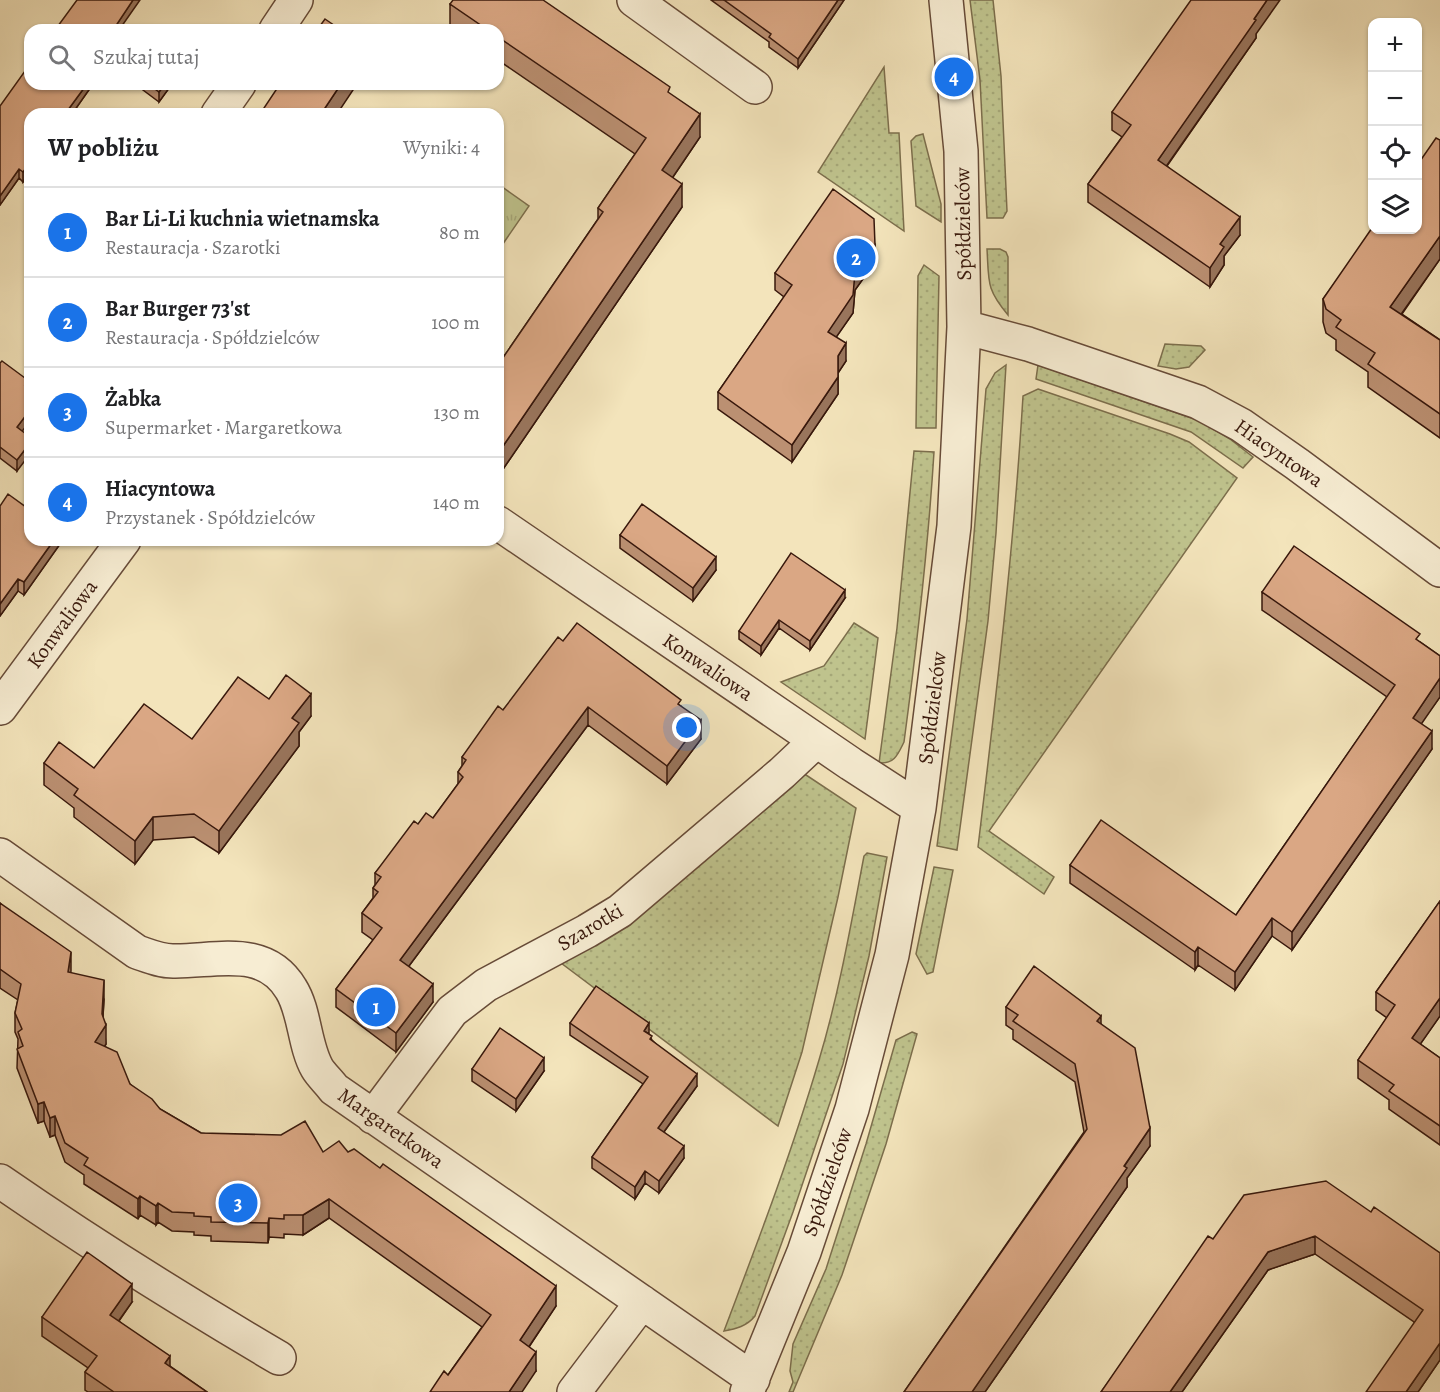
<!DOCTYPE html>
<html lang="pl">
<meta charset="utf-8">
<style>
:root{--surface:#fff;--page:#f6f6f6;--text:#202124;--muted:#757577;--line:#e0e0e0;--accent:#1a73e8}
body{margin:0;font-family:Alegreya,serif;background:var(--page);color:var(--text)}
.controls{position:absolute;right:18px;top:18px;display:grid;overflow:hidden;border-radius:12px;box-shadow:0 2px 4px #0004}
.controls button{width:54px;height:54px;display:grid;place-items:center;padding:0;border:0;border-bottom:2px solid var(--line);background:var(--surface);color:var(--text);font:30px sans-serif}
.you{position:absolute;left:687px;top:728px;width:21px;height:21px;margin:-15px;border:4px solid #fff;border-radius:50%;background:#1a73e8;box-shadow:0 0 0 9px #1a73e833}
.badge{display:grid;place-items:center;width:39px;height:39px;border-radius:50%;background:var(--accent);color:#fff;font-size:20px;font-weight:700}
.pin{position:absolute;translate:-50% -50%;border:3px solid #fff;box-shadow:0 2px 6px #0006}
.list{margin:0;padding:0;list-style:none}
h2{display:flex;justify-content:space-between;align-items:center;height:78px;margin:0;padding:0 24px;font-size:26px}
h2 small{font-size:20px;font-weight:400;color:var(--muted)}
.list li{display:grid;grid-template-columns:39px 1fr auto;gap:18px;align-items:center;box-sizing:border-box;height:90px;padding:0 24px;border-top:2px solid var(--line)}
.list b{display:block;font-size:22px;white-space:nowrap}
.list p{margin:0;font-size:20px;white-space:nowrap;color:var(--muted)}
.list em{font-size:20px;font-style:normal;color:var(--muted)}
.icon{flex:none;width:33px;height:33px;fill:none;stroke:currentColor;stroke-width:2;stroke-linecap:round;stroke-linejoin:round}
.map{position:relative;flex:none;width:1440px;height:1392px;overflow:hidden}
.search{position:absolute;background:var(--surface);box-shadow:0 2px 4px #0004;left:24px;top:24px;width:480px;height:66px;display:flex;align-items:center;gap:15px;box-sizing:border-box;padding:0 21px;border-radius:18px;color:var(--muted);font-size:22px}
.panel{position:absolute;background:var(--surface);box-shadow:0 2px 4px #0004;left:24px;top:108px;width:480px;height:438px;border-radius:18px}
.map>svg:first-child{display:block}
.grass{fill:url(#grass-dots);stroke:#7c6e4c;stroke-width:1.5}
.park{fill:url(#park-tufts);stroke:#7c6e4c;stroke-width:1.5}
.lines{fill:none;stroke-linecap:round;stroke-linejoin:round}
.minor-casing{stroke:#674b38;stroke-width:36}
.minor{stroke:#f7edd3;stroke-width:33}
.wall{fill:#bb9072;stroke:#38180c;stroke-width:1.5}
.shaded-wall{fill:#99755c;stroke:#38180c;stroke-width:1.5}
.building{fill:#daa784;stroke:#38180c;stroke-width:1.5}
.labels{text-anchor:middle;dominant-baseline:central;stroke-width:5;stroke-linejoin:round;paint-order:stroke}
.street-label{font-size:21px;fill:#38180c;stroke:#f7edd3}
</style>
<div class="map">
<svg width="1440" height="1392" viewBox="0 0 1440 1392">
<defs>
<pattern id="grass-dots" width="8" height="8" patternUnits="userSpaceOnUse" patternTransform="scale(1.5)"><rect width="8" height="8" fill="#bfc38d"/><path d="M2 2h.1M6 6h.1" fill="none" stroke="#a5a778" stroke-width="1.8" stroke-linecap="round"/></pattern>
<pattern id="park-tufts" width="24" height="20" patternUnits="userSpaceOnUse" patternTransform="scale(1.5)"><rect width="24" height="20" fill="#bfc38d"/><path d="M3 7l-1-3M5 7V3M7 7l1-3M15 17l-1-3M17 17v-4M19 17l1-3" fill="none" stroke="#a5a778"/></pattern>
</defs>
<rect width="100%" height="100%" fill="#f3e4bb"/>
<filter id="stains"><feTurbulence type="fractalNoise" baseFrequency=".00333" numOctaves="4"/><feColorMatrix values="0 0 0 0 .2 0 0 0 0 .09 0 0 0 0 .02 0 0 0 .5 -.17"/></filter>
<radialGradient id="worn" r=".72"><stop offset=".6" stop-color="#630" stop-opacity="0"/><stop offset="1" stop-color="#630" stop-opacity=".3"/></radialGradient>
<path class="grass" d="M970,0h23l8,76 6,135 -4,7h-16l-7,-138z
M884,67l5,66h10l5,98 -86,-59z
M923,134l18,70v18l-25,-16 -5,-65 5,-5z
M987,249h13l6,3 2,5v58c-22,-26 -19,-33 -21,-66z
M924,265l15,11 -3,152h-20l2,-152z
M1165,344l36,2 4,4 -16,17 -13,2 -18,-3z
M1006,365l-10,168 -8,88 -31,229 -20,-4 30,-227 19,-230 9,-16z
M1038,365l162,56 30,18 23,18 -10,11 -52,-36 -155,-53z
M1038,389l132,45 19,8 48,36 -248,353 65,46 -10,17 -66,-47c18,-150 36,-300 45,-451z
M914,451l20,1c-6,97 -17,193 -30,290 -6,12 -9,22 -25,21l18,-135z
M854,623l24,15 -13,101 -84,-57 43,-16z
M800,771l56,37 -18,89 -36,155 -24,74 -217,-163z
M867,853l20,4 -18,99 -26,108 -50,148 -38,104c-8,10 -19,13 -31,15 34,-90 68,-179 95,-271 20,-66 32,-136 45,-204z
M934,867l19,3 -20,102 -6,2 -11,-20z
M912,1032l5,2 -31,110 -44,131 -49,117h-4l4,-10 -3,-11 3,-27 33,-75 40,-125 30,-104z"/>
<path class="park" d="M498,184l31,22 -31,45z"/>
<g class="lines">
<defs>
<path id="minor" d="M634,0l121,87
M276,30l20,-30
M218,114l21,-30
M964,327l64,17 170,58 43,23 56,39 143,106
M498,523l353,241 68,44
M0,708l124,-168
M0,855l137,97c12,4 23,9 36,9 41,1 91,-17 118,28 14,22 13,56 26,79 4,7 12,14 17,21l419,290
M373,1117l79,-106 34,-26 101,-54 33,-20 162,-138 34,-32
M0,1181c91,63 184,121 279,177
M574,1392l68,-90
M747,1392l57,-140 48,-143 40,-154 27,-147 35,-282 10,-199 -3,-176 -15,-151"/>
</defs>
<use href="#minor" class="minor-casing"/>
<use href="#minor" class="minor"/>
</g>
<path class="wall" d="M711,0h133l-46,68 -29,-21v-5z
M450,4l220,90 30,43 -27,40 9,30 -183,268 -1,-110 100,-146v-11l37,-54 -137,-94v-30h-44l-4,-3z
M1256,34v4l-89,128 73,69 -16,21v9l-14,22 -122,-85v-18l34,-47 -10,-7v-18z
M93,84l-21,30h-42v59l-7,9 -4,-4 -19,27v-99z
M135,84h37l-13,18z
M1440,140v119l-38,55 38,26v98l-72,-51v-15l-32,-22v-10l-10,-7 -3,-11v-23z
M875,262l-20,28 -2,23 -17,24 10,24 -8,12v21l-46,68 -74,-53v-17l66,-95 -9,-7v-17z
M0,363l22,68 -5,40 -17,-13z
M0,506l60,34v4l-36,51 -6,-4 -18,25z
M620,535l96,35 -23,31 -73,-53z
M1262,592l158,50 20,14v41l-19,26 11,26 -140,201 -20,-14 -37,54 -37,-25 -3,5 -125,-87v-18l166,50 151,-218 -125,-87z
M845,598l-35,52 -31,-22 -18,27 -22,-16v-8z
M563,641l118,65 20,33 -34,45 -79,-59 -179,241 24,36 -37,50 -60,-45v-18l37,-49 -11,-8v-19l11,-15v-10l2,-3v-12l43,-49 15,-6 25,-34v-12l4,-6v-9z
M269,699l42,17 -12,16v14l-80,107 -25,-16 -41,3 -18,24 -61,-47v-9l-30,-23v-22l50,5 98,-29z
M1440,901v115l-20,28 20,14v87l-51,-36v-9l-31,-22v-18l29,-42 -11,-8v-18z
M0,903l70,70 34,26 -1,18 3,27 -1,2 25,38 30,25 41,24 122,19h25l208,154 -27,41 7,24 -88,4 34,-48 -153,-109 -26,17 -19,-1v4l-15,-1 -1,6 -57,-2v-5l-17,-1v-3l-22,-1 -14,-9 -2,3 -16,-10 -2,4 -54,-35v-9l-19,-13 -10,-27 -5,2 -6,-16 -6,2 -21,-55 1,-29 -3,-7v-19l3,-13 -18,-12z
M1006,1007l95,17 49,122 -23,32v9l-142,205h-81l180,-260 -9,-50 -62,-43v-9l-7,-5z
M570,1023l79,12 3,5 45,46 -33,46 20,26 -25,35 -14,-10 -10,16 -43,-31v-11l51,-73 -73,-49z
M472,1069l72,2 -28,40 -44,-30z
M1371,1212l69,41v107l-22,32 -4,-70 -99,-68 -47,16 -86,122h-81l112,-153z
M132,1302l-13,19 51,45 37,26h-119l-3,-2v-18l3,-4 -46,-32v-19z"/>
<path class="shaded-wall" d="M133,0h7l-21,30 -2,-6z
M838,0h6l-46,68v-9z
M1267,0h13l-24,34v4l-98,140v-18z
M87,84h6l-21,30h-7z
M165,84h7l-13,18v-10z
M341,84h16l-20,30h-16z
M700,114v23l-38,56v-23z
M30,163v10l-7,9v-10z
M19,169v9l-19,27v-9z
M682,184v23l-183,268v-23z
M1240,217v18l-16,21v9l-14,22v-19l10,-24z
M1440,236v23l-50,71v-23z
M875,245v17l-20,28 -2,23 -25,36v-17l27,-59z
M846,343v18l-8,12v-17z
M838,377v17l-46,68v-17z
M30,410v11l-13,17v-11z
M30,443v11l-13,17v-11z
M54,540h6v4l-36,51v-13z
M716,557v13l-23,31v-13z
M18,579v12l-18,25v-12z
M845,590v8l-35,52v-9z
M779,620v8l-18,27v-9z
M1440,678v19l-27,39v-18z
M311,694v22l-12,16v14l-80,107v-22l73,-113z
M588,707v18l-188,253v-18z
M701,720v19l-34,45v-18z
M1432,731v18l-140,201v-18z
M153,817v23l-18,24v-23z
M1272,918v18l-37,54v-18z
M1198,947v18l-3,5v-18z
M71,952v19l-3,20v-19z
M104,980v19l-2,32 4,-6v19l-11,17v-19l7,-28z
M433,984v18l-37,50v-19z
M1440,998v18l-28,40v-18z
M1101,1016v18l-4,-13z
M649,1023v11l-5,-3z
M544,1058v13l-28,40v-12z
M697,1074v12l-39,54v-12z
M44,1102v19l-6,2v-19z
M55,1116v19l-5,2v-19z
M1150,1128v18l-23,32v9l-142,205h-13z
M684,1146v12l-25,35v-12z
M645,1171v12l-10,16v-12z
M140,1196v19l-2,4v-20z
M329,1199v19l-26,17v-20z
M158,1203v19l-2,3v-19z
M269,1218v19l-1,6v-20z
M1315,1236v18l-47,16 -86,122h-12l98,-140z
M132,1284v18l-22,31v-18z
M556,1286v20l-36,54v-20z
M1440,1343v17l-22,32h-12z
M536,1352v19l-14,21h-13z
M170,1356v18l-5,-11z"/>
<path class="building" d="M77,0h56l-16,24 9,6h-71z
M453,0h90l127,87 -2,5 32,22 -38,56 20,14 -183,268 -1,-87 105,-153 -5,-4 48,-70 -148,-101v-7h-10l-38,-26z
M724,0h114l-40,59 -29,-22 2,-3z
M1191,0h76l-13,19 2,1 -98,140 82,57 -20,27 4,3 -14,21 -122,-84 43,-59 -19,-13z
M325,19l16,11h-24z
M30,64v20h57l-22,30h-35v49l-7,9 -4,-3 -19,27v-90z
M148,84h17l-6,8z
M280,84h61l-20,30h-61z
M1436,138l4,2v96l-50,71 50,33v74l-72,-50 7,-11 -39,-26 5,-7 -15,-11 -3,-10 49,-71v2h46v-66z
M833,189l41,30 1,26 -20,28 -2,22 -25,37 18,11 -8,13v21l-46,68 -74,-53 74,-107 -17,-12z
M2,361l27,20 -4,4 5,3v22l-13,17 13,10v6l-13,17 -17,-13v-84z
M8,494l22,16v30h24l-30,42 -6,-3 -18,25v-98z
M642,504l74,53 -23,31 -73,-53z
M1294,546l126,88 -4,5 24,17v22l-27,40 19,13 -140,201 -20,-14 -37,54 -37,-25 -3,5 -125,-87 31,-45 135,95 159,-230 -133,-93z
M791,553l54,37 -35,51 -31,-21 -18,26 -22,-15z
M577,623l104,77 -3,4 23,16 -34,46 -79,-59 -188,253 33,24 -37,49 -60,-44 46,-61 -20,-15 16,-21 -5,-4 8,-11 -6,-4 39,-52 4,3 8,-11 7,5 30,-41 -5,-5 8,-12 -4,-3 36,-51 5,4 55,-73 5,4z
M286,675l25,19 -19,24 7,5 -80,108 -25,-17 -41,3 -18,24 -61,-46 4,-6 -34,-26 15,-21 35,26 50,-64 48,35 46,-62 31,22z
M1440,901v97l-28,40 28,20v68l-51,-35 5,-6 -36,-25 37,-55 -19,-13z
M0,903l71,49 -3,20 36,8 -2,34 4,11 -11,17 22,10 13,32 22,15 8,10 41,24 80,2 24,-14 18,31 16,-11 9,11 6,-3 26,19 3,-4 173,122 -36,54 16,12 -27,40h-79l14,-21 4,4 43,-60 -162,-116 -26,16h-19v4l-15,-1 -1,5 -57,-1v-5l-17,-1v-3l-22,-1 -14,-9 -2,3 -16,-10 -2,3 -54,-34 4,-7 -23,-15 -10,-27 -5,2 -6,-16 -6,2 -21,-55 6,-3 -5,-14 4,-3 -7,-16 6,-29 -21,-15z
M1034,966l67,50 -4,5 38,27 15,80 -26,38 3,2 -155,224h-68l183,-263 -12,-65 -62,-43 5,-6 -12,-8z
M596,986l53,37 -5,8 8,5 -2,3 47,35 -39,54 26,18 -25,35 -14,-10 -10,16 -43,-30 56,-80 -78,-54z
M500,1028l44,30 -28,41 -44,-30z
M1326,1181l45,31 3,-5 66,46v90l-34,49h-40l57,-82 -108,-74 -47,16 -98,140h-69l107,-156 5,3 31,-44z
M87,1252l45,32 -22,31 60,41 -5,7 42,29h-93l-29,-20 12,-16 -55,-39z"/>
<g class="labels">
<g class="street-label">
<text transform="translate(963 224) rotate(-91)">Spółdzielców</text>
<text transform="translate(1279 453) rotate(35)">Hiacyntowa</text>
<text transform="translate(62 624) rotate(-54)">Konwaliowa</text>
<text transform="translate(708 667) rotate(34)">Konwaliowa</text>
<text transform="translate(932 708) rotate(-83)">Spółdzielców</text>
<text transform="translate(590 927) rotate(-31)">Szarotki</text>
<text transform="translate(391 1128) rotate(35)">Margaretkowa</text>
<text transform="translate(827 1182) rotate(-71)">Spółdzielców</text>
</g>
</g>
<rect width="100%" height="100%" filter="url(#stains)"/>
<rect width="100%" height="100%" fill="url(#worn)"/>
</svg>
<div class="controls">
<button>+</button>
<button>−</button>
<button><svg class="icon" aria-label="locate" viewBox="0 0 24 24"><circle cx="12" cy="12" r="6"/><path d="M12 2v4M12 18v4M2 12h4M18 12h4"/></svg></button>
<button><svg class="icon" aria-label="layers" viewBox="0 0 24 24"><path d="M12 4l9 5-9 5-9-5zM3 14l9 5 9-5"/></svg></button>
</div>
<div class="you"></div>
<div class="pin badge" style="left:376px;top:1007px">1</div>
<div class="pin badge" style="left:856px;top:258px">2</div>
<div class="pin badge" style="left:238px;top:1203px">3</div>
<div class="pin badge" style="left:954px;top:77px">4</div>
<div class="search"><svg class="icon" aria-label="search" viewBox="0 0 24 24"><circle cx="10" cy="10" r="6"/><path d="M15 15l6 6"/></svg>Szukaj tutaj</div>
<section class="panel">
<h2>W pobliżu<small>Wyniki: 4</small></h2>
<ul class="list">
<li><span class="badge">1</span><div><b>Bar Li-Li kuchnia wietnamska</b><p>Restauracja · Szarotki</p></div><em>80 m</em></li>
<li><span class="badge">2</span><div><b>Bar Burger 73'st</b><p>Restauracja · Spółdzielców</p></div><em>100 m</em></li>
<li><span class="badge">3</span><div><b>Żabka</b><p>Supermarket · Margaretkowa</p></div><em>130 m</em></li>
<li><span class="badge">4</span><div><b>Hiacyntowa</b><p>Przystanek · Spółdzielców</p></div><em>140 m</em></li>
</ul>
</section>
</div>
